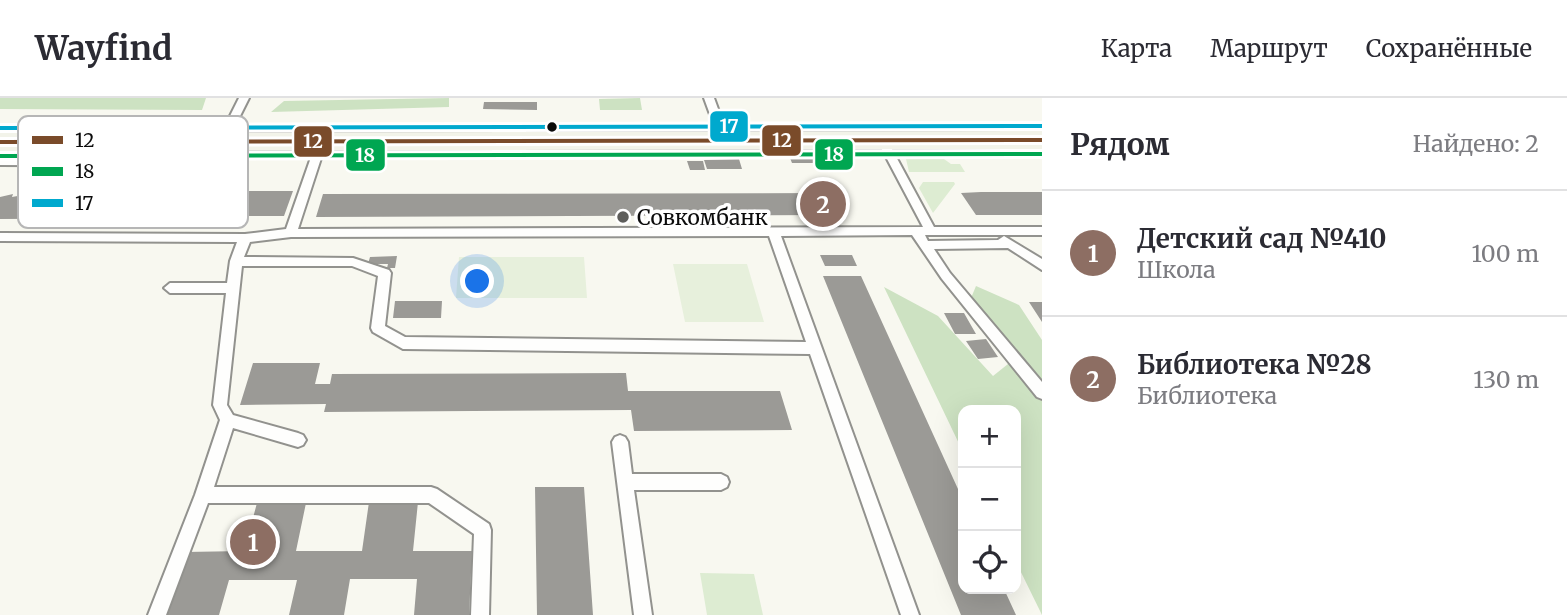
<!DOCTYPE html>
<html lang="ru">
<meta charset="utf-8">
<style>
:root{--surface:#fff;--page:#f2f2f3;--text:#2b2b33;--muted:#7c7c81;--line:#e1e1e2;--accent:#0f766e}
body{margin:0;font-family:Merriweather,serif;background:var(--page);color:var(--text)}
.controls{position:absolute;right:21px;bottom:21px;display:grid;overflow:hidden;border-radius:14px;box-shadow:0 7px 28px #0002}
.controls button{width:63px;height:63px;display:grid;place-items:center;padding:0;border:0;border-bottom:2px solid var(--line);background:var(--surface);color:var(--text);font:35px sans-serif}
.you{position:absolute;left:478px;top:184px;width:24px;height:24px;margin:-18px;border:5px solid #fff;border-radius:50%;background:#1a73e8;box-shadow:0 0 0 10px #1a73e833}
.badge{display:grid;place-items:center;width:46px;height:46px;border-radius:50%;background:var(--accent);color:#fff;font-size:23px;font-weight:700}
.pin{position:absolute;translate:-50% -50%;border:4px solid #fff;box-shadow:0 2px 7px #0006}
.list{margin:0;padding:0;list-style:none}
h2{display:flex;justify-content:space-between;align-items:center;height:91px;margin:0;padding:0 28px;font-size:30px}
h2 small{font-size:23px;font-weight:400;color:var(--muted)}
.list li{display:grid;grid-template-columns:46px 1fr auto;gap:21px;align-items:center;box-sizing:border-box;height:126px;padding:0 28px;border-top:2px solid var(--line)}
.list b{display:block;font-size:26px;white-space:nowrap}
.list p{margin:0;font-size:23px;white-space:nowrap;color:var(--muted)}
.list em{font-size:23px;font-style:normal;color:var(--muted)}
.icon{flex:none;width:38px;height:38px;fill:none;stroke:currentColor;stroke-width:2;stroke-linecap:round;stroke-linejoin:round}
.map{position:relative;flex:none;width:1042px;height:517px;overflow:hidden}
header{display:flex;align-items:center;gap:42px;box-sizing:border-box;height:98px;padding:0 35px;background:var(--surface);border-bottom:2px solid var(--line)}
header strong{font-size:33px}
nav{display:flex;gap:38px;margin-inline-start:auto;font-size:24px}
main{display:flex}
aside{flex:1;background:var(--surface)}
.map>svg:first-child{display:block}
.green{fill:#ddecd2}
.forest{fill:#cde2c2}
.pitch{fill:#e7f0dc}
.building{fill:#9b9a96}
.lines{fill:none;stroke-linecap:round;stroke-linejoin:round}
.lane-casing{stroke:#92928e;stroke-width:4}
.secondary-casing{stroke:#888885;stroke-width:4}
.lane{fill:#fefefd;fill-rule:evenodd}
.secondary{fill:#f2f3e9;fill-rule:evenodd}
.bus-1-casing{stroke:#fff;stroke-width:6}
.bus-2-casing{stroke:#fff;stroke-width:6}
.bus-3-casing{stroke:#fff;stroke-width:6}
.bus-1{fill:#7a4b2a;fill-rule:evenodd}
.bus-2{fill:#00a651;fill-rule:evenodd}
.bus-3{fill:#00a9ce;fill-rule:evenodd}
.bus-dot{fill:#0b0b0b;stroke:#fff;stroke-width:2.5}
.poi-dot{fill:#5e5e5b;stroke:#fff;stroke-width:2.5}
.labels{text-anchor:middle;dominant-baseline:central;stroke-width:7;stroke-linejoin:round;paint-order:stroke}
.poi-label{font-size:21px;fill:#0b0b0b;stroke:#fff;text-anchor:start}
.key{fill:#fff;stroke:#b6b6b6;stroke-width:2}
.key-label{font-size:19px;fill:#0b0b0b}
.line-badge{stroke:#fff;stroke-width:2.5}
.badge-label{font-size:19px;text-anchor:middle;font-weight:bold;fill:#fff}
</style>
<header>
<strong>Wayfind</strong>
<nav><a>Карта</a><a>Маршрут</a><a>Сохранённые</a></nav>
</header>
<main>
<div class="map">
<svg width="1042" height="517" viewBox="0 0 1042 517">
<rect width="100%" height="100%" fill="#f8f8f0"/>
<path class="green" d="M913,55l24,1 14,10h9l5,8h-56l-3,-13z
M923,84h31l1,2 -22,29 -14,-25z
M700,475l54,1 9,41h-56z"/>
<path class="forest" d="M0,0h206l-4,12 -202,-1z
M449,0v9l-178,5 13,-11z
M640,0l2,12h-42l-1,-11z
M976,188l43,19 23,35v275l-26,-53v-152h-53v42l-79,-165 54,29 55,60 25,-20 -47,-58z"/>
<path class="pitch" d="M459,159h125l3,41h-131z
M673,166h74l17,58h-79z"/>
<path class="building" d="M484,4h53v8l-54,-1z
M790,60h32l2,5h-32z
M739,61l3,10h-35l-3,-9z
M687,63h16l2,9h-15z
M233,93h60l-9,25h-62z
M981,94h61v23h-66l-15,-22z
M162,95l-2,3h9l1,-3 26,2 -9,23 -187,1v-22l13,-3 -1,3 11,-2 48,2 16,-3 -1,3h9l2,-3 11,3z
M828,95l10,22 -522,2 7,-23z
M820,157h32l5,11h-32z
M397,158l-2,12h-8l1,-4h-20l2,-7z
M823,178h38l102,224v89h41l12,26h-55z
M395,203h47l-1,17h-48z
M1029,204h13v20z
M944,215h20l12,21h-21z
M986,241l12,18 -20,2 -12,-18z
M253,265h67l-5,21h15l2,-10 294,-1 2,18h152l12,39 -158,1 -3,-21 -307,2 2,-8 -86,1z
M535,389h49l9,128h-56z
M369,404h49l-5,49h59l-3,64h-55l3,-36h-67l-6,36h-55l8,-35h-68l-10,35h-55l21,-63 59,-1 13,-48h49l-10,48h66z"/>
<g class="lines">
<defs>
<path id="lane" d="M239,0h10l-16,32h-8l-1,-2z
M704,0h10l11,30 -1,2 -9,-2z
M882,39l5,3 47,87h108v8h-117l3,6 70,-1 6,-4 38,23v11l-34,-22 -74,1 16,24 92,109v17l-5,-2 -95,-118 -30,-44 -131,1 138,379h-18l-91,-261 -407,-5 -30,-17 -2,-4 7,-52 -26,-10h-110l-15,139 6,10 65,18 5,2 3,5 -3,5 -5,2 -65,-19 -19,59h217l6,2 52,35 2,6 -2,85h-18l3,-81 -45,-31h-221l-42,112h-18l47,-120 25,-75 -7,-15 13,-112h-56l-6,-5 6,-5h57l3,-22 7,-19 -237,-1v-8l245,1 41,-5 30,-86 5,-3 5,3 -28,86 625,-2 -46,-87zM769,138l37,106 -401,-5 -20,-11 6,-53 -2,-3 -36,-12 -109,-1 6,-15 41,-5z
M0,61l212,1 5,3 -5,3 -212,-1z
M620,337l5,2 3,5 4,32h89l6,3 2,5 -2,5 -6,3h-87l18,125h-18l-22,-173 3,-5z"/>
<path id="secondary" d="M1042,33v18l-1042,2v-18z"/>
</defs>
<use href="#lane" class="lane-casing"/>
<use href="#secondary" class="secondary-casing"/>
<use href="#lane" class="lane"/>
<use href="#secondary" class="secondary"/>
<defs>
<path id="bus-1" d="M1042,40v4l-1042,2v-4z"/>
<path id="bus-2" d="M1042,54v4l-1042,2v-4z"/>
<path id="bus-3" d="M1042,26v4l-1042,2v-4z"/>
</defs>
<use href="#bus-1" class="bus-1-casing"/>
<use href="#bus-2" class="bus-2-casing"/>
<use href="#bus-3" class="bus-3-casing"/>
<use href="#bus-1" class="bus-1"/>
<use href="#bus-2" class="bus-2"/>
<use href="#bus-3" class="bus-3"/>
</g>
<circle class="bus-dot" cx="552" cy="29" r="6"/>
<circle class="poi-dot" cx="623" cy="119" r="7"/>
<g class="labels">
<g class="poi-label">
<text x="637" y="119">Совкомбанк</text>
</g>
</g>
<rect x="18" y="18" width="230" height="112" rx="10" class="key"/>
<rect x="32" y="38" width="31" height="8" fill="#7a4b2a"/>
<rect x="32" y="69" width="31" height="9" fill="#00a651"/>
<rect x="32" y="101" width="31" height="8" fill="#00a9ce"/>
<g class="key-label">
<text x="75" y="49">12</text>
<text x="75" y="80">18</text>
<text x="75" y="112">17</text>
</g>
<g class="line-badge">
<rect x="709" y="12" width="40" height="33" rx="7" fill="#00a9ce"/>
<rect x="761" y="26" width="41" height="33" rx="7" fill="#7a4b2a"/>
<rect x="293" y="27" width="40" height="33" rx="7" fill="#7a4b2a"/>
<rect x="814" y="40" width="40" height="33" rx="7" fill="#00a651"/>
<rect x="345" y="40" width="41" height="34" rx="7" fill="#00a651"/>
</g>
<g class="badge-label">
<text x="729" y="35">17</text>
<text x="782" y="49">12</text>
<text x="313" y="50">12</text>
<text x="834" y="63">18</text>
<text x="365" y="64">18</text>
</g>
</svg>
<div class="controls">
<button>+</button>
<button>−</button>
<button><svg class="icon" aria-label="locate" viewBox="0 0 24 24"><circle cx="12" cy="12" r="6"/><path d="M12 2v4M12 18v4M2 12h4M18 12h4"/></svg></button>
</div>
<div class="you"></div>
<div class="pin badge" style="left:253px;top:444px;background:#8d6e63">1</div>
<div class="pin badge" style="left:823px;top:106px;background:#8d6e63">2</div>
</div>
<aside>
<h2>Рядом<small>Найдено: 2</small></h2>
<ul class="list">
<li><span class="badge" style="background:#8d6e63">1</span><div><b>Детский сад №410</b><p>Школа</p></div><em>100 m</em></li>
<li><span class="badge" style="background:#8d6e63">2</span><div><b>Библиотека №28</b><p>Библиотека</p></div><em>130 m</em></li>
</ul>
</aside>
</main>
